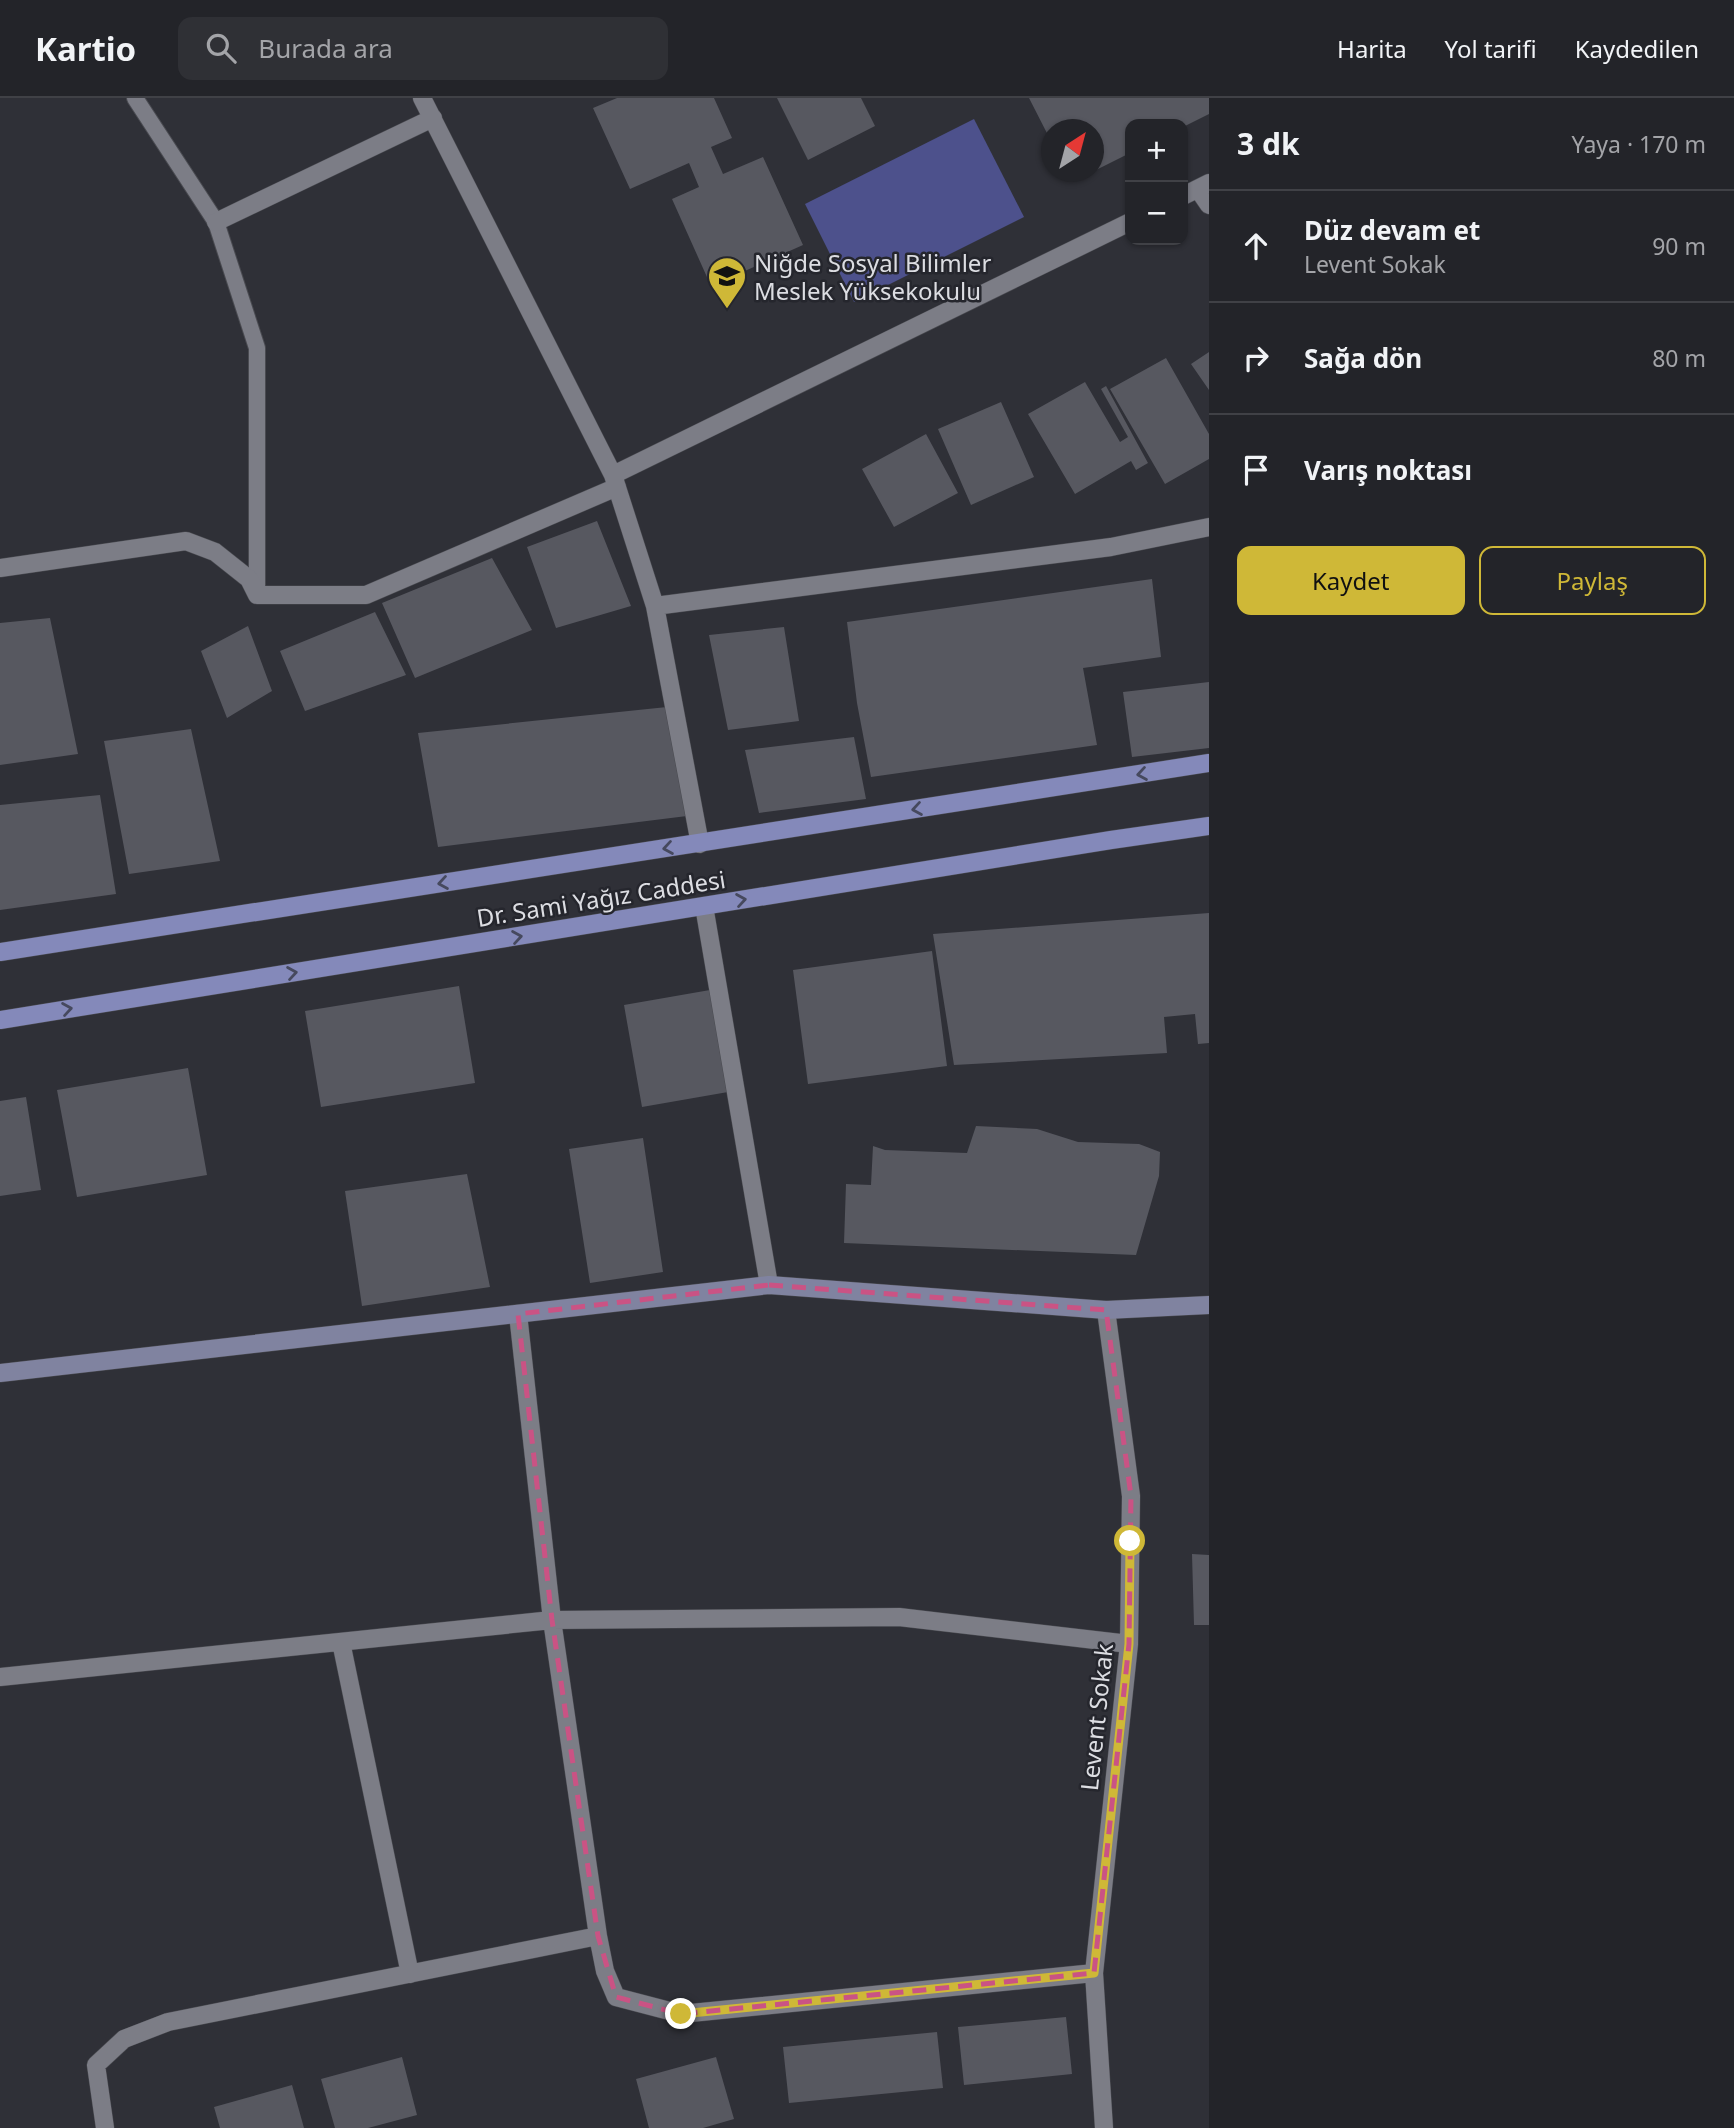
<!DOCTYPE html>
<html lang="tr">
<meta charset="utf-8">
<style>
:root{--surface:#232429;--page:#2f3035;--text:#f1f3f6;--muted:#a3a4a8;--line:#404146;--accent:#cfb837}
body{margin:0;font-family:"Noto Sans",sans-serif;background:var(--page);color:var(--text)}
.controls{position:absolute;right:21px;top:21px;display:grid;overflow:hidden;border-radius:14px;box-shadow:0 2px 5px #0004}
.controls button{width:63px;height:63px;display:grid;place-items:center;padding:0;border:0;border-bottom:2px solid var(--line);background:var(--surface);color:var(--text);font:35px sans-serif}
.compass{position:absolute;left:1041px;top:21px;width:63px;height:63px;border-radius:50%;background:var(--surface);box-shadow:0 2px 5px #0004;rotate:36deg}
.stop{position:absolute;width:21px;height:21px;margin:-16px;border:5px solid #cfb837;border-radius:50%;background:#fff}
.stop.end{background:#cfb837;border-color:#fff;box-shadow:0 2px 7px #0008}
.list{margin:0;padding:0;list-style:none}
h2{display:flex;justify-content:space-between;align-items:center;height:91px;margin:0;padding:0 28px;font-size:30px}
h2 small{font-size:23px;font-weight:400;color:var(--muted)}
.list li{display:grid;grid-template-columns:46px 1fr auto;gap:21px;align-items:center;box-sizing:border-box;height:112px;padding:0 28px;border-top:2px solid var(--line)}
.list b{display:block;font-size:26px;white-space:nowrap}
.list p{margin:0;font-size:23px;white-space:nowrap;color:var(--muted)}
.list em{font-size:23px;font-style:normal;color:var(--muted)}
.actions{display:flex;gap:14px;padding:21px 28px}
.actions a{flex:1;padding:16px 0;border:2px solid var(--accent);border-radius:14px;text-align:center;font-size:24px;color:var(--accent)}
.actions .main{background:var(--accent);color:#111}
.icon{flex:none;width:38px;height:38px;fill:none;stroke:currentColor;stroke-width:2;stroke-linecap:round;stroke-linejoin:round}
.map{position:relative;flex:none;width:1209px;height:2030px;overflow:hidden}
header{display:flex;align-items:center;gap:42px;box-sizing:border-box;height:98px;padding:0 35px;background:var(--surface);border-bottom:2px solid var(--line)}
header strong{font-size:33px}
nav{display:flex;gap:38px;margin-inline-start:auto;font-size:24px}
.search{width:490px;height:63px;background:var(--page);display:flex;align-items:center;gap:18px;box-sizing:border-box;padding:0 24px;border-radius:14px;color:var(--muted);font-size:26px}
main{display:flex}
aside{flex:1;background:var(--surface)}
.map>svg:first-child{display:block}
.green{fill:#4d518c}
.building{fill:#575860}
.lines{fill:none;stroke-linecap:round;stroke-linejoin:round}
.lane-casing{stroke:#4a4b51;stroke-width:18}
.street-casing{stroke:#4a4b51;stroke-width:19}
.secondary-casing{stroke:#4a4b51;stroke-width:19}
.primary-casing{stroke:#4a4b51;stroke-width:19}
.lane{stroke:#7c7d86;stroke-width:16}
.street{stroke:#7c7d86;stroke-width:18}
.secondary{stroke:#8083a0;stroke-width:18}
.primary{stroke:#8489ba;stroke-width:18}
.oneway{stroke:#46495e}
.route{stroke:#cfb837;stroke-width:9}
.marked{fill:none;stroke:#ca5384;stroke-width:5;stroke-dasharray:14 9;stroke-linejoin:round}
.labels{text-anchor:middle;dominant-baseline:central;stroke-width:5;stroke-linejoin:round;paint-order:stroke}
.poi-label{font-size:24px;fill:#dcdde2;stroke:#25262d;text-anchor:start}
.street-label{font-size:24px;fill:#dcdde2;stroke:#25262d}
</style>
<header>
<strong>Kartio</strong>
<div class="search"><svg class="icon" aria-label="search" viewBox="0 0 24 24"><circle cx="10" cy="10" r="6"/><path d="M15 15l6 6"/></svg>Burada ara</div>
<nav><a>Harita</a><a>Yol tarifi</a><a>Kaydedilen</a></nav>
</header>
<main>
<div class="map">
<svg width="1209" height="2030" viewBox="0 0 1209 2030">
<rect width="100%" height="100%" fill="#2f3037"/>
<path class="green" d="M974,21l50,98 -170,85 -49,-98z"/>
<path class="building" d="M617,0h97l18,40 -21,9 12,27 40,-17 40,88 -92,41 -39,-87 27,-12 -10,-24 -59,26 -37,-81z
M777,0h84l14,28 -67,34z
M1029,0h180v16l-26,13v-3h-53v29l-36,18v-41h-42v13z
M1066,74h27l-22,10z
M1209,254v38l-18,-26z
M1166,260l43,76v25l-44,25 -55,-95z
M1085,284l35,60 8,-5 -27,-48 5,-3 42,77 -12,7 -5,-9 -56,33 -47,-80z
M1001,304l33,75 -63,28 -33,-76z
M926,336l32,59 -64,34 -32,-58z
M597,423l34,85 -75,22 -29,-81z
M492,460l40,72 -117,48 -33,-75z
M1152,481l9,78 -78,11 14,77 -226,32 -14,-74 -10,-81z
M375,514l31,63 -101,36 -25,-60z
M50,520l28,136 -78,11v-142z
M248,528l24,65 -45,27 -26,-67z
M784,529l15,94 -71,9 -19,-95z
M1209,584v66l-77,9 -9,-65z
M667,609l20,109 -249,31 -20,-114z
M191,631l29,132 -91,13 -25,-133z
M854,639l12,62 -107,14 -14,-63z
M100,697l16,99 -116,16v-105z
M1209,815v130l-11,1 -3,-30 -31,3 3,36 -213,12 -21,-131z
M932,853l15,115 -139,18 -15,-114z
M459,888l16,97 -154,24 -16,-96z
M710,892l18,102 -86,15 -18,-102z
M188,970l19,107 -130,22 -20,-107z
M26,999l15,93 -41,6v-95z
M976,1028l61,3 41,13 61,2 21,8 -1,24 -23,79 -292,-12 2,-59 25,1 2,-39 12,4 82,3z
M643,1040l20,134 -73,11 -21,-134z
M467,1076l23,113 -128,19 -17,-115z
M1192,1456l17,1v70h-15z
M1066,1919l6,57 -108,11 -6,-58z
M937,1934l6,56 -154,15 -6,-56z
M402,1959l15,58 -49,13h-33l-14,-49z
M716,1959l18,62 -31,9h-54l-13,-49z
M292,1987l12,43h-84l-6,-21z"/>
<g class="lines">
<defs>
<path id="lane" d="M135,0l81,124 41,126v247"/>
<path id="street" d="M422,0l191,377 42,131 45,238
M1198,91l11,16
M1183,98l26,-13
M216,124l217,-104
M613,377l517,-253
M0,470l186,-27 29,11 34,27 8,16h109l251,-108
M655,508l456,-59 98,-20
M704,808l65,379
M518,1216l34,306 46,316 7,35 11,26 65,17 413,-41
M341,1544l69,332
M0,1579l552,-57 347,-3 230,27
M105,2030l-9,-63 28,-26 44,-17 430,-86
M1104,2030l-10,-155 35,-329 2,-148 -25,-186"/>
<path id="secondary" d="M0,1275l769,-88 337,25 103,-5"/>
<path id="primary" d="M0,854l1209,-189
M0,922l1111,-180 98,-14"/>
</defs>
<use href="#lane" class="lane-casing"/>
<use href="#street" class="street-casing"/>
<use href="#secondary" class="secondary-casing"/>
<use href="#primary" class="primary-casing"/>
<use href="#lane" class="lane"/>
<use href="#street" class="street"/>
<use href="#secondary" class="secondary"/>
<use href="#primary" class="primary"/>
</g>
<defs><path id="oneway-chevron" d="M-2-3.5L2.5 0L-2 3.5" fill="none" stroke-width="1.6" stroke-linecap="round" stroke-linejoin="round" transform="scale(1.75)"/></defs>
<g class="oneway">
<use href="#oneway-chevron" transform="translate(1142 676) rotate(171)"/>
<use href="#oneway-chevron" transform="translate(917 711) rotate(171)"/>
<use href="#oneway-chevron" transform="translate(668 750) rotate(171)"/>
<use href="#oneway-chevron" transform="translate(443 785) rotate(171)"/>
<use href="#oneway-chevron" transform="translate(741 802) rotate(-9)"/>
<use href="#oneway-chevron" transform="translate(517 839) rotate(-9)"/>
<use href="#oneway-chevron" transform="translate(292 875) rotate(-9)"/>
<use href="#oneway-chevron" transform="translate(67 911) rotate(-9)"/>
</g>
<g class="lines">
<path class="route" d="M681,1916l413,-41 35,-329 1,-103"/>
</g>
<path class="marked" d="M769,1187l337,25 25,186 -2,148 -35,329 -413,41 -65,-17 -18,-61 -46,-316 -34,-306z"/>
<defs>
<symbol id="university-pin" viewBox="-11 -11 22 30"><path d="M0 17L-7.5 6A9.5 9.5 0 1 1 7.5 6Z" fill="#cfb837" stroke="#25262d"/><path d="M0-5L7-2L0 1L-7-2ZM-4 1L0 2.5L4 1V4Q0 6-4 4Z" fill="#111"/></symbol>
</defs>
<g fill-rule="evenodd">
<use href="#university-pin" x="705" y="156" width="44" height="60"/>
</g>
<g class="labels">
<g class="poi-label">
<text x="754" y="164">Niğde Sosyal Bilimler<tspan x="754" dy="28">Meslek Yüksekokulu</tspan></text>
</g>
<g class="street-label">
<text transform="translate(601 800) rotate(-9)">Dr. Sami Yağız Caddesi</text>
<text transform="translate(1096 1619) rotate(-84)">Levent Sokak</text>
</g>
</g>
</svg>
<div class="controls">
<button>+</button>
<button>−</button>
</div>
<svg class="compass" viewBox="-18 -18 36 36"><path d="M0-13l5 13h-10z" fill="#e53935"/><path d="M0 13l5-13h-10z" fill="#a3a4a8"/></svg>
<div class="stop" style="left:1130px;top:1443px"></div>
<div class="stop end" style="left:681px;top:1916px"></div>
</div>
<aside>
<h2>3 dk<small>Yaya · 170 m</small></h2>
<ul class="list">
<li><svg class="icon" aria-label="ahead" viewBox="0 0 24 24"><path d="M12 20V5M6 11l6-6 6 6"/></svg><div><b>Düz devam et</b><p>Levent Sokak</p></div><em>90 m</em></li>
<li><svg class="icon" aria-label="right" viewBox="0 0 24 24"><path d="M7 20v-9h11M14 6l5 5-5 5"/></svg><div><b>Sağa dön</b></div><em>80 m</em></li>
<li><svg class="icon" aria-label="arrive" viewBox="0 0 24 24"><path d="M6 21V4h12l-3 4 3 4H6"/></svg><div><b>Varış noktası</b></div></li>
</ul>
<div class="actions"><a class="main">Kaydet</a><a>Paylaş</a></div>
</aside>
</main>
